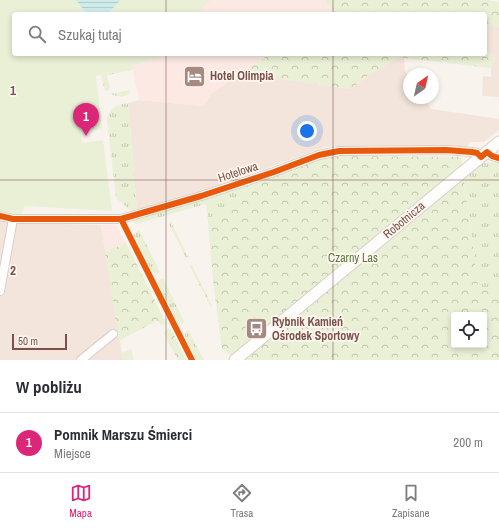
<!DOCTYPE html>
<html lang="pl">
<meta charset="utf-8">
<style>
:root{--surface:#fff;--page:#f7f7f7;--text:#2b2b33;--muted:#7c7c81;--line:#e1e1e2;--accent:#db2777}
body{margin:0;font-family:"Archivo Narrow",sans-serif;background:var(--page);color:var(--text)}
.controls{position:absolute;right:12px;bottom:12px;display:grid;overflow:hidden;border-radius:4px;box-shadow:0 2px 6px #0003}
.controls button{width:36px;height:36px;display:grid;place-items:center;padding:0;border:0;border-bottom:1px solid var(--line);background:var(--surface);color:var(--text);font:20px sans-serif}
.compass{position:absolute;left:403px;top:68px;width:36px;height:36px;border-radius:50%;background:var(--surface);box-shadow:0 2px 6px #0003;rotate:34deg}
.scale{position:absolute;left:12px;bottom:10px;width:55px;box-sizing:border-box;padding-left:4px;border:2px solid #7a5249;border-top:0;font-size:11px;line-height:14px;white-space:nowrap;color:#7a5249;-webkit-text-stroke:3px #fff6f0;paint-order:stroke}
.you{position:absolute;left:307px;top:131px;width:14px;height:14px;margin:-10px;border:3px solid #fff;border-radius:50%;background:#1a73e8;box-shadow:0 0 0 6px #1a73e833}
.badge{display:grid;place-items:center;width:26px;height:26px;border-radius:50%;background:var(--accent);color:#fff;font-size:13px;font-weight:700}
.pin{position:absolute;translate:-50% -33px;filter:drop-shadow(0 1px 2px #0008)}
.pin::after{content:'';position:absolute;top:21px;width:14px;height:12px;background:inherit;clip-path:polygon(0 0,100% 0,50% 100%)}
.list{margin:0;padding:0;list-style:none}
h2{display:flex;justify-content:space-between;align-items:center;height:52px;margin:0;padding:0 16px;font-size:17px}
h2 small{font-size:13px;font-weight:400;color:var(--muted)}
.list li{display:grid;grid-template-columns:26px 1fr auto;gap:12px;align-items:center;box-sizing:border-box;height:60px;padding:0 16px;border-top:1px solid var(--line)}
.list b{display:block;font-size:15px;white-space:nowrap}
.list p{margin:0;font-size:13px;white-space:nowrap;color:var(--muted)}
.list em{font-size:13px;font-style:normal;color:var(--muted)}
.icon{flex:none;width:22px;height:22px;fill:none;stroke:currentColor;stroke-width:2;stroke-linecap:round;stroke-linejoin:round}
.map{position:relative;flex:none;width:499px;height:360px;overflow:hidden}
.search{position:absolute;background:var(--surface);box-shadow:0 2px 6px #0003;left:12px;right:12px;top:12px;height:44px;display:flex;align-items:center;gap:10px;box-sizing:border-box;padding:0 14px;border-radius:4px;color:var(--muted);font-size:15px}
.sheet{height:112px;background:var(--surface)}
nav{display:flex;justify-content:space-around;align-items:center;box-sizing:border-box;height:56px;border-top:1px solid var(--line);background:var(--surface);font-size:11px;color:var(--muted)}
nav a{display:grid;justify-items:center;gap:2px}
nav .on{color:var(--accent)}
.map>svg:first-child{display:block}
.residential{fill:#f3e5db}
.commercial{fill:#fce9e3}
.grass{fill:url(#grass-tufts)}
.forest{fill:url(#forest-crowns);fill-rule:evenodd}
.park{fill:#e9f0d6}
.water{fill:url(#water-rules)}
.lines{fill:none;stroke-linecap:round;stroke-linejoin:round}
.street-casing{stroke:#d8ceca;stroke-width:10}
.secondary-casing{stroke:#dacfca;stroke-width:13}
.street{stroke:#fefdfc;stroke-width:8}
.secondary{stroke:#fefdfc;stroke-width:11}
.cycleway-casing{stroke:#fff6f0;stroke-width:8}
.cycleway{stroke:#e8590c;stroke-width:6}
.grid{fill:none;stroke:#7a5249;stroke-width:1;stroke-opacity:0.55}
.labels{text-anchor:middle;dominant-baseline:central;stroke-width:3.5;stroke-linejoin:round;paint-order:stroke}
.poi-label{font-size:12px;font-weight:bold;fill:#7a5249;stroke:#fff6f0;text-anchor:start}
.street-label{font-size:12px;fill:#7a5249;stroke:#fff6f0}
.park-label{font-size:12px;fill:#5a7a3d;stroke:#fff6f0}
.grid-label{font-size:13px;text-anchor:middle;font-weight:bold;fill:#7a5249;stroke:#fff6f0;stroke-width:3.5;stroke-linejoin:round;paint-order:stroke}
</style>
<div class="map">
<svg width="499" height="360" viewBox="0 0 499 360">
<defs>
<pattern id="grass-tufts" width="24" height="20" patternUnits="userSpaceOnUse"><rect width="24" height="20" fill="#e9f0d6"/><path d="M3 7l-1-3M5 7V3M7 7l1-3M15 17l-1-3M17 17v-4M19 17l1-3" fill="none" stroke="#c2c5b0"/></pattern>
<pattern id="forest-crowns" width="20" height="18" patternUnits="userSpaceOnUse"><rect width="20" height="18" fill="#e9f0d6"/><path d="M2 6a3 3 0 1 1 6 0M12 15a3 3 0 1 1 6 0" fill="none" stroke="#c2c5b0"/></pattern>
<pattern id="water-rules" width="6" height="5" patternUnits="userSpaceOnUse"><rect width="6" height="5" fill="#cdecea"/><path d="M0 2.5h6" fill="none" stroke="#b4ccca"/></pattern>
</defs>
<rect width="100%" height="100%" fill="#f9f3ed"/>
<path class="residential" d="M485,25l14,2v70l-17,-1 1,-20 8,1v-9l4,-10 -4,-5 -6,-1z
M399,56l5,2 1,13 4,6v21h14l8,11 68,10v11l-15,12h-14l-3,5h-142l-119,43 -69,21 -9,-108 11,-3 64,6 9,-13 29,-20 110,16 16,-13z
M0,213l20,3 -7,7 88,2 22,135h-123z"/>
<path class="commercial" d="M211,0h114l8,13 -2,1h-134z
M160,54h110l-58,39 -9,13 -64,-6 -7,-34 29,-9z
M101,225h15l10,18 -21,9z"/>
<path class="grass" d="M132,65l1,5 -26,5 3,13 -3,3h-2l-4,-16z
M130,90v4l-9,3 -11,-3z
M128,103l9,108 -7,-1 -14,-12 -9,-77c2,-14 8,-15 21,-18z
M499,162v128l-21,-3 -14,-110 19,-14z
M273,175l-65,46 -2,-17 -70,20 -3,-2v-3z
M170,222h1l17,35 -1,1h-1l-17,-34z
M139,230l21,42 -4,2 -4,-2 -18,-35 1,-4z
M190,265h2l20,41 -1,1 -21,-40z
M163,278l22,45h-5l-3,-2 -19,-37 1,-4z
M188,330l16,30h-8l-11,-23v-4z
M131,349l3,11h-11l-1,-7z"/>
<path class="forest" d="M325,0h163l11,2v25l-14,-2v-11h-154l2,-2z
M485,52l6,1 4,5 -4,10 -87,-10 -5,-1 -32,19 -16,13 -110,-16 29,-19h215z
M336,156l125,1 17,129 21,4v70h-267l1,-3 -11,-8 -9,-68 -5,-60 65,-46 42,-16zM454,315h30v30h-30z
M126,243l40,80 -5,2 -3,-4h-2l-37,20 -14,-89z
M171,329l15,31h-8l-14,-26 2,-4z"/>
<path class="park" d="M0,0h211l-14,14h-183v40h146l2,3 -66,19 6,53 -22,3 2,11 21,-3 9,71 -87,-5 -5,10 -20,-4z"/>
<path class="water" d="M76,0h45l-14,14h-20z"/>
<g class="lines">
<defs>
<path id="street" d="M487,152l5,4 7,2
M0,216l13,3h108l80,-23 73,-24 45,-17 20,-4 107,-1 26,2 5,1 4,4
M0,291l13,-72
M81,360l32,-26"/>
<path id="secondary" d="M235,360l264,-218"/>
</defs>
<use href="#street" class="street-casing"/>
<use href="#secondary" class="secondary-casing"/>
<use href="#street" class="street"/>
<use href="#secondary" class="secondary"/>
<defs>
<path id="cycleway" d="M0,216l13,3h108l80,-23 73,-24 45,-17 20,-4 107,-1 26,2 5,1 4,4 6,-5 5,4 7,2
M121,219l71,141"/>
</defs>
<use href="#cycleway" class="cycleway-casing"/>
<use href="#cycleway" class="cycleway"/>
</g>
<path class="grid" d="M166,0v14M333,0v14M166,54v306M333,54v306M0,180h499"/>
<defs>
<symbol id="hotel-square" viewBox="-11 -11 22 22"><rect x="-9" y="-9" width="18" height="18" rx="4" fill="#a68a82" stroke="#fff6f0"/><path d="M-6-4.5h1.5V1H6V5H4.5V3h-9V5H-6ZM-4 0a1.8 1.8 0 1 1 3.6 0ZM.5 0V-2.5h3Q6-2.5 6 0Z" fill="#fff"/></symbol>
<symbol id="bus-square" viewBox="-11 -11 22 22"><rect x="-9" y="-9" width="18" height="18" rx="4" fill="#a68a82" stroke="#fff6f0"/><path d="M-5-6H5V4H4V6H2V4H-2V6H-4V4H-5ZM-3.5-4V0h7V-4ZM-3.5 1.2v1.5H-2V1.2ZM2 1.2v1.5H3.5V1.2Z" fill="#fff"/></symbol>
</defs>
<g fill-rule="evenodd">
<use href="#hotel-square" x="182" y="64" width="25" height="25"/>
<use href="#bus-square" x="244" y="316" width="25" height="25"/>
</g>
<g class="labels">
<g class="poi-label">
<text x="210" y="76">Hotel Olimpia</text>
<text x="272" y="322">Rybnik Kamień<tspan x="272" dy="14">Ośrodek Sportowy</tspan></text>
</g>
<g class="street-label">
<text transform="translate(238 172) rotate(-18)">Hotelowa</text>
<text transform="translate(404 220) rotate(-40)">Robotnicza</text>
</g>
<g class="park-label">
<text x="353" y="258">Czarny Las</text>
</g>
</g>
<g class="grid-label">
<text x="13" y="95">1</text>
<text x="13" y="275">2</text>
</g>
</svg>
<div class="controls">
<button><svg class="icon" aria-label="locate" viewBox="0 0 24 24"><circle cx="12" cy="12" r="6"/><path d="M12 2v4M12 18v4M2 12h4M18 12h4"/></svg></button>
</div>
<svg class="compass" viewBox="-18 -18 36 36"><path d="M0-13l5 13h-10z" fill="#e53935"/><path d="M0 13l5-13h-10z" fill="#7c7c81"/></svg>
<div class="scale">50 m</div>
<div class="you"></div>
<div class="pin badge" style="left:86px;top:136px">1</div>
<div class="search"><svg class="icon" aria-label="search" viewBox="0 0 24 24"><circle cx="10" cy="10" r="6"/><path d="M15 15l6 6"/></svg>Szukaj tutaj</div>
</div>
<section class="sheet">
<h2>W pobliżu<small></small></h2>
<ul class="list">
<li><span class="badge">1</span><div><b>Pomnik Marszu Śmierci</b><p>Miejsce</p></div><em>200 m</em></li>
</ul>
</section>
<nav>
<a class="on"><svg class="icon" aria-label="map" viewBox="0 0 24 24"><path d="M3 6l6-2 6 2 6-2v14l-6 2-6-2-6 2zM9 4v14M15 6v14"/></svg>Mapa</a>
<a><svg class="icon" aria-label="directions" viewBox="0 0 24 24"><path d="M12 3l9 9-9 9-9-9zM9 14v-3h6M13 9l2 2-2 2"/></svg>Trasa</a>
<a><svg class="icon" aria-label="saved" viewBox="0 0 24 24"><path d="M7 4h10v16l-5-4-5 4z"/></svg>Zapisane</a>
</nav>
